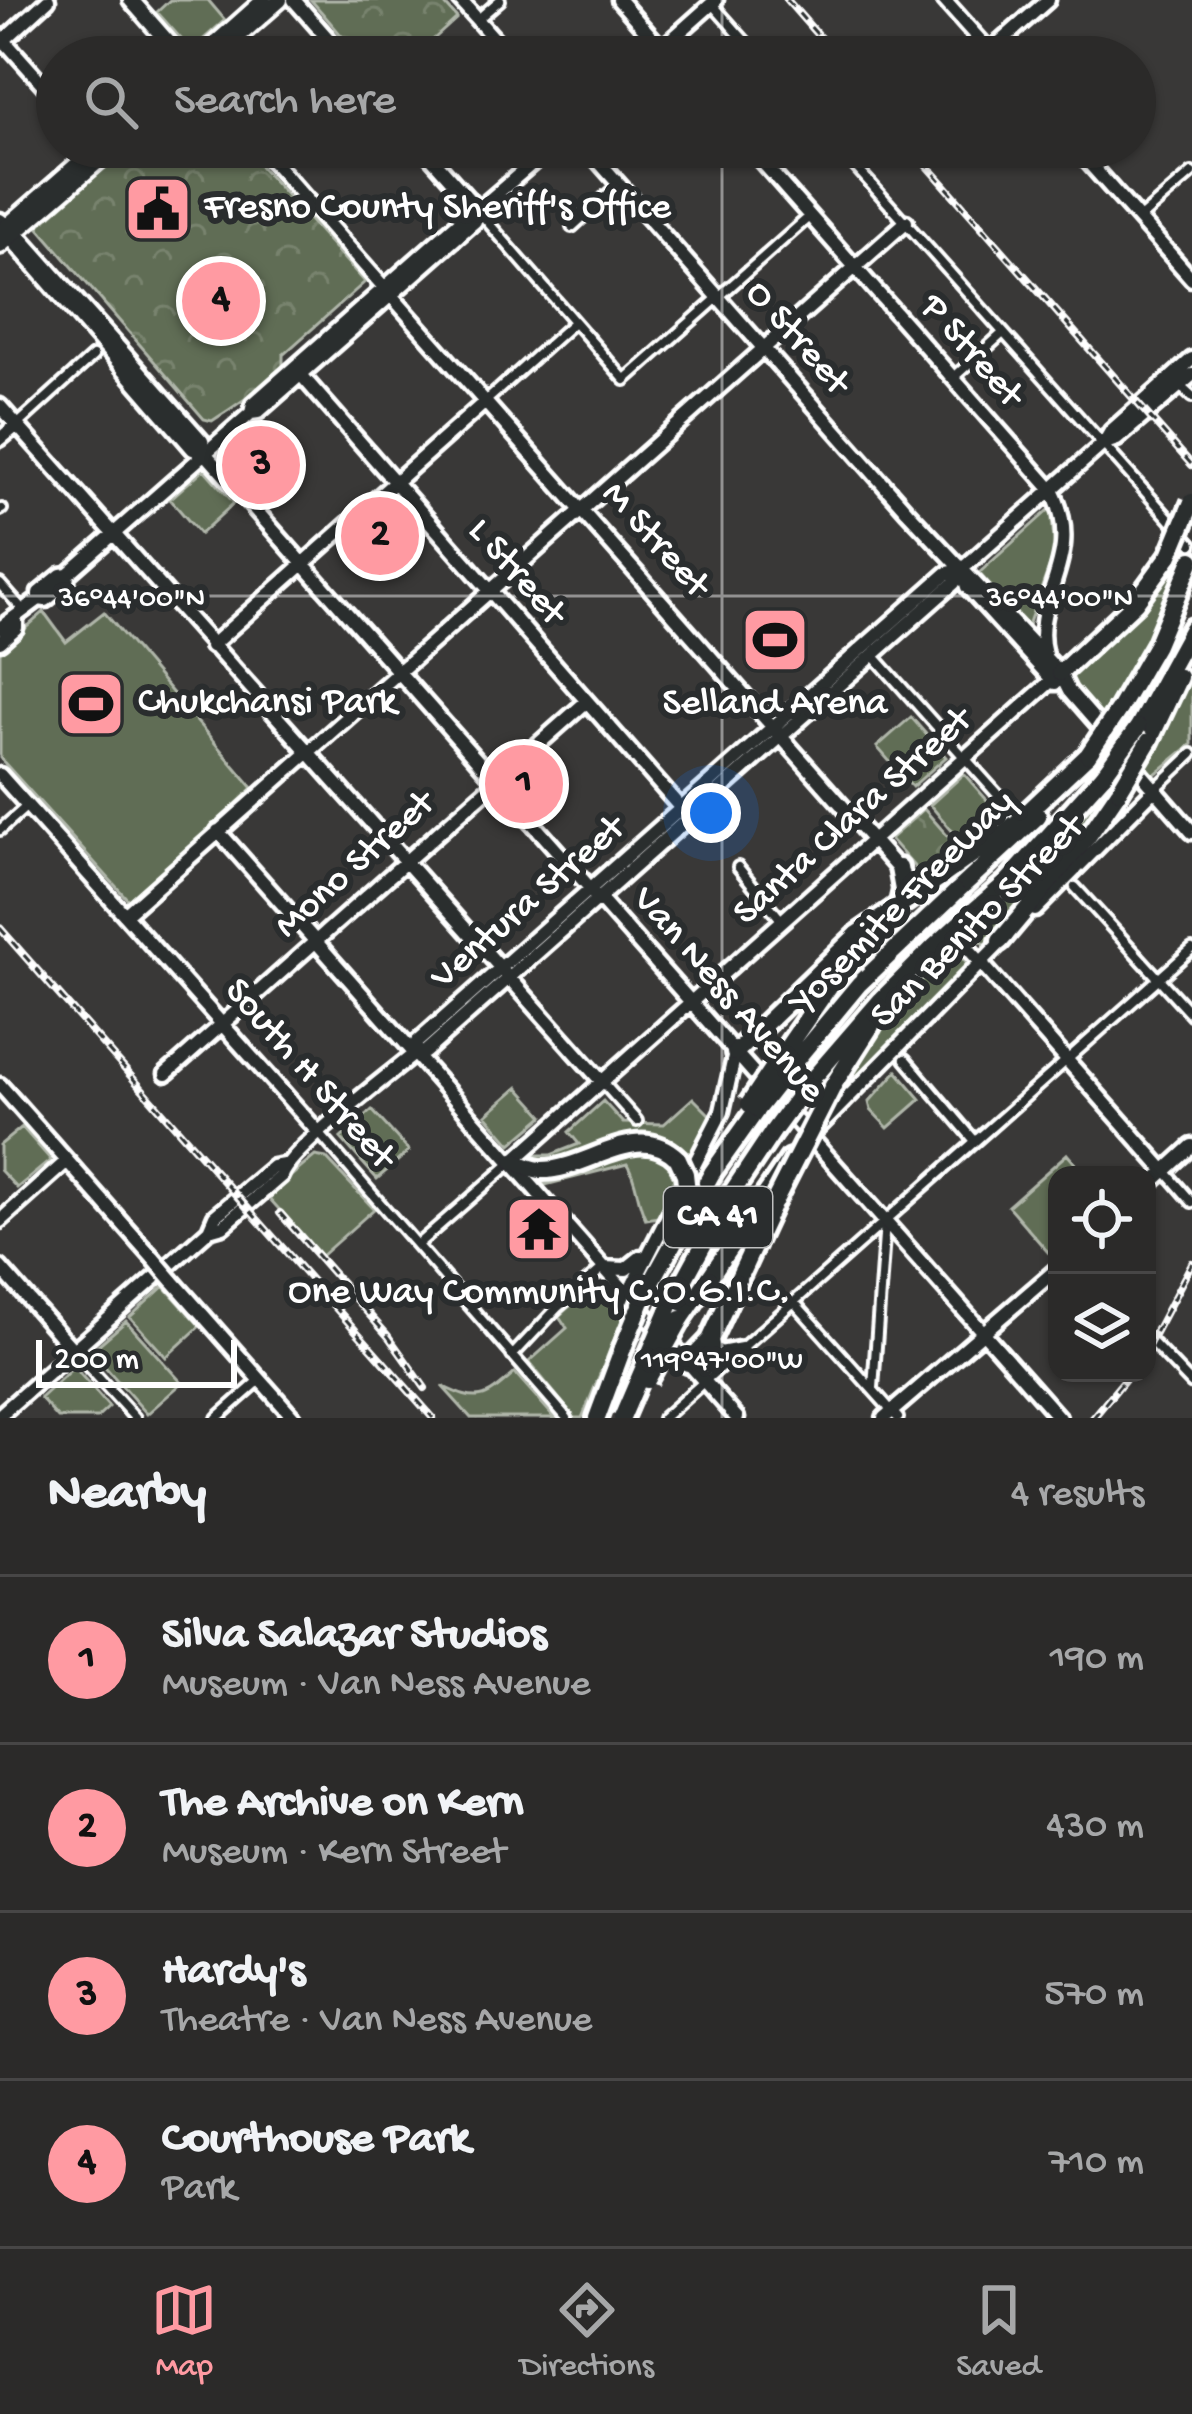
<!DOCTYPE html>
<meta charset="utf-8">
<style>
:root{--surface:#2b2a29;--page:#373635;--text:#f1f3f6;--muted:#a6a7a8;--line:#474646;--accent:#ff9aa2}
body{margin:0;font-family:"Gochi Hand",sans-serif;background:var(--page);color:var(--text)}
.controls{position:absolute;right:36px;bottom:36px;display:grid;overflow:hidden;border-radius:24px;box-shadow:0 3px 9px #0004}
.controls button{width:108px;height:108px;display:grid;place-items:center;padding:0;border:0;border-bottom:3px solid var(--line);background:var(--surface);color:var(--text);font:60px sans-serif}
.scale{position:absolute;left:36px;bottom:30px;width:201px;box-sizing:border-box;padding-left:12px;border:6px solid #fff;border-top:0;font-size:33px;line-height:42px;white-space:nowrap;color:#fff;-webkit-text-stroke:9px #2a2d2e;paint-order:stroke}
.you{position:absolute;left:711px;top:813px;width:42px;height:42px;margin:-30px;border:9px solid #fff;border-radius:50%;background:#1a73e8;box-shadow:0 0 0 18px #1a73e833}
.badge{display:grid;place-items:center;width:78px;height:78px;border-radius:50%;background:var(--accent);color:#111;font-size:39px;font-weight:700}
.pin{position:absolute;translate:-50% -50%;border:6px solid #fff;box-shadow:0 3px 12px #0006}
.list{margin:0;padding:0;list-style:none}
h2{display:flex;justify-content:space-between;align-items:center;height:156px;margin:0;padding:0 48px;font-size:51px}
h2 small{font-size:39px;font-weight:400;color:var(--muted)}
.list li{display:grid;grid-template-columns:78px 1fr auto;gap:36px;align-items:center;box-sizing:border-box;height:168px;padding:0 48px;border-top:3px solid var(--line)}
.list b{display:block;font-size:45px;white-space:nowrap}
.list p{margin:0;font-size:39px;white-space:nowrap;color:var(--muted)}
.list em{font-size:39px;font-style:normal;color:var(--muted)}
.icon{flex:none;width:66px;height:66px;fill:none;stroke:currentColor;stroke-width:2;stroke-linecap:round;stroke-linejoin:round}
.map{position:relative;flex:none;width:1192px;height:1418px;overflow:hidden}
.search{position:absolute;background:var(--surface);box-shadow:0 3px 9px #0004;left:36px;right:36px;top:36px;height:132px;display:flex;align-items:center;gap:30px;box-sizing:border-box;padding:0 42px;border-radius:66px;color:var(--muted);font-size:45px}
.sheet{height:828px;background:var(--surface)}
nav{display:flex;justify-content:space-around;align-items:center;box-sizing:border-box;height:168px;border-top:3px solid var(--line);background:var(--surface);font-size:33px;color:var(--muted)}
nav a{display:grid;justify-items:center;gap:6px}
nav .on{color:var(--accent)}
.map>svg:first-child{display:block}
.green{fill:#606d55;stroke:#b0b6aa;stroke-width:3}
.park{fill:url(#park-crowns);stroke:#b0b6aa;stroke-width:3}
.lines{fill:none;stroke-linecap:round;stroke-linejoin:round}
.street-casing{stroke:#fff;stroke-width:16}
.secondary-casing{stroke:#fff;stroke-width:21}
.primary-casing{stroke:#fff;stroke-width:22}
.highway-casing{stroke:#fff;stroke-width:26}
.street{stroke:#2a2d2e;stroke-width:8}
.secondary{stroke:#2a2d2e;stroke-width:12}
.primary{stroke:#2a2d2e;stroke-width:14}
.highway{stroke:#2a2d2e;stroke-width:16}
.rail-casing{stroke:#fff;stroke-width:8}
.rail{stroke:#2a2d2e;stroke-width:3;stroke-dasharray:9;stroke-linecap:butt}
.secondary-bridge-casing{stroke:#fff;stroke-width:21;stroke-linecap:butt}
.highway-bridge-casing{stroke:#fff;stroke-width:26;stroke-linecap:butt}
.secondary-bridge{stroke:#2a2d2e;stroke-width:12}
.highway-bridge{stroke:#2a2d2e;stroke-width:16}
.ticks{fill:none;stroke:#fff;stroke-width:3;stroke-opacity:0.45}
.labels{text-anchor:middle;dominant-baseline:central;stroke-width:12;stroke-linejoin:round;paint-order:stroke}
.shield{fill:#2a2d2e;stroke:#bfc0c0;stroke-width:3}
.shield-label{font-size:36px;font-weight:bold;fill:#fff}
.poi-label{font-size:39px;fill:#fff;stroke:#2a2d2e;text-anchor:start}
.street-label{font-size:39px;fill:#fff;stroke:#2a2d2e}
.ticks-label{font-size:30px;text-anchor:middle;fill:#fff;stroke:#2a2d2e;stroke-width:12;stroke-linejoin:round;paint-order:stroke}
</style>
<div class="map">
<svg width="1192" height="1418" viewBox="0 0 1192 1418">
<defs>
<pattern id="park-crowns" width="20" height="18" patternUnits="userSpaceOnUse" patternTransform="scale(3)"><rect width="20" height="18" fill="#606d55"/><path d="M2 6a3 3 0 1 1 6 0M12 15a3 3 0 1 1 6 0" fill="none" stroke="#78836e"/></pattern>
</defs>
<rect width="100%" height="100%" fill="#393837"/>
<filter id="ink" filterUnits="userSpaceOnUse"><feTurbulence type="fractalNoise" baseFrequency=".00833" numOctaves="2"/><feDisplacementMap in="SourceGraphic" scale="24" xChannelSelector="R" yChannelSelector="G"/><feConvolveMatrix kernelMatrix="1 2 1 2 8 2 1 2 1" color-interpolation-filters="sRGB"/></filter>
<g filter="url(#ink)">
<path class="green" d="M170,0h38l17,20 -34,30 -34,-38z
M204,469l30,34 -34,31 -30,-35z
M1051,508l4,43 -28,77 -48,-55z
M1173,559l6,7 -32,75 -45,77 -36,-41 64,-57z
M44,612l22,30 38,-30 149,176 -122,115 -131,-145v-107z
M1192,671v73l-38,31 -10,-10z
M911,717l35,40 -34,30 -35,-40z
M964,774l31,35 -35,31 -30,-35z
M1110,782l6,4 -46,65 -77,89 -9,4 -16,-13 105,-102z
M953,947l15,18 -145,149 49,-79z
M897,1071l24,28 -33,29 -17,-18 -2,-8z
M518,1087l26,29 -33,28 -25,-29z
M693,1098l22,22 -27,45 -27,-24 -121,25 -7,-7 2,-4h16l28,-11 -10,-12 34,-31 20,22 41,1z
M372,1110l37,41 -32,28 -36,-41z
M22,1127l29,33 -34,28 -17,-18v-25z
M635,1150c20,0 37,7 43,28l-20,39 -12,2c-10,-19 -8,-37 -19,-55l-82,21 -3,-4z
M1067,1154l18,21h-28v69l-9,8 -40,-46z
M315,1156l11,2 48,51 -53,47 -54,-60z
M164,1286l36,40 -34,31 -36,-40z
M602,1286l23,27 -43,105h-7l-46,-56 38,-34 -8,-12 32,-29z
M126,1321l56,62 -35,31 -56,-63z
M74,1367l35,40 -12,11h-39l-18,-20z
M515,1373l40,45h-84l-29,-32c38,19 43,13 73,-13z"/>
<path class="park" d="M311,0h130l16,18 -43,39h-54z
M128,147h115l122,135 -82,73v15c-22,19 -46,35 -71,51l-8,-2 -166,-192z
M924,809l35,40 -34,30 -35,-40z"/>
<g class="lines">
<defs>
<path id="street" d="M712,4l47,53
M478,19l22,-19
M838,147l354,397
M761,159l13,-12
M479,212l146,168 185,-164
M1140,218l52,-45
M572,227l46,-42
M953,378l50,-45
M1180,386l12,11
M486,401l88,-79
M17,425l76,-69
M0,510l2,-1
M0,584l23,26
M873,655l125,140
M1154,790l38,-36
M0,830l27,-24
M738,867l44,54
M1075,887l117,128
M905,1059l70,82
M603,1083l34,38
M320,1134l247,284
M1166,1172l26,30
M418,1244l94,-82
M794,1302l104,116
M1147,1337l45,47
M73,1350l62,68
M512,1356l45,-48 46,-40
M873,1388l12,-166
M217,1418l43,-38
M663,1418l529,-469"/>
<path id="secondary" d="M294,0l50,57
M460,0l50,57
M619,0l50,57
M944,0l50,56
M0,36l57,64
M1,43l47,-43
M990,51l58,-51
M652,57l64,-57
M260,147l905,1024
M422,147l56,63
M586,147l321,364 153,162 9,18 123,141
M749,147l303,343c35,71 -23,107 -7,165
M1075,147l117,132
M0,220l16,12 186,209 3,12
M7,234l186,215 12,4 854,965
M295,368l390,445
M0,406l603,677
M251,413l2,-9 215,-190 10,-4 73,-63
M0,439l17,-14
M1105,443l12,-4 75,-64
M962,571l5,16 88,96
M39,599l7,1 21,-18 1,-8
M0,628l39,-29v-6l22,-18 7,-1 183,-161 7,-1 217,-191 3,-11
M0,642l16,-14v-8
M211,646l274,-244
M0,775l320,359
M218,831l519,587
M1035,910l119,-120
M126,914l780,-692
M414,1054l3,-12 530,-469 14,-3
M166,1074l420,-372
M0,1085l154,174
M815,1131l192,-195
M513,1161l547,-488
M1147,1187l45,-41
M0,1221l67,-60
M209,1230l6,-14 58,-49 11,-2
M0,1267l73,83
M603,1268l23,1 15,-12
M172,1280l122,138
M628,1294l94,-183 13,-58
M0,1415l209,-185 14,-4 58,-50c9,-27 106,-99 133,-122l11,-2 529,-469 7,-13 143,-127 7,-12 81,-72
M884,1418l173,-149"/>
<path id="primary" d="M131,0l50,57
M200,57l64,-57
M215,57l65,-57
M0,232l97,-85
M0,246l115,-99"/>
<path id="highway" d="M1060,673l75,-70 35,-48
M1119,709l37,-64 36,-85
M1138,727l54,-99
M1149,741l30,-64
M941,877l75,-54 72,-68
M956,892l82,-76
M971,913l36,-31 97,-108
M1000,941l89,-106 30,-44
M735,1053l123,-119
M777,1062l58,-84 65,-75 3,-13 -4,-22
M786,1072l73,-88 58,-55
M834,1084l37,-58
M803,1090l77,-89 55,-55
M513,1161c9,4 18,8 27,9 47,2 97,-52 138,-11
M644,1296l68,-123 44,-62
M670,1306l61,-112 42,-63
M681,1319l109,-160
M710,1340l2,9 7,6 22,-4
M688,1363l22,-23 64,-138
M597,1418l26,-70"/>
</defs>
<use href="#street" class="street-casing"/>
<use href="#secondary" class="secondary-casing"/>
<use href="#primary" class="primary-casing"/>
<use href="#highway" class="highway-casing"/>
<use href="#street" class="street"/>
<use href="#secondary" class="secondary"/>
<use href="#primary" class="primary"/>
<use href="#highway" class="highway"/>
<defs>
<path id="rail" d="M787,0l50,57
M911,147l281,318
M0,928l433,490
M280,1213l108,123 37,52
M1147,1348l45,-85
M1093,1418l37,-45"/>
</defs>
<use href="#rail" class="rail-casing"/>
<use href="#rail" class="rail"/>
<defs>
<path id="secondary-bridge" d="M154,1259l18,21"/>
<path id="highway-bridge" d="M1170,555l22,-53
M1088,755l31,-46
M1104,774l34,-47
M1119,791l30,-50
M917,929l39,-37
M858,934l83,-57
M935,946l36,-33
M749,1104l28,-42
M757,1109l29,-37
M773,1131l30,-41
M678,1159l7,15 2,18
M774,1202l60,-118
M623,1348l21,-52
M647,1380l34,-61
M622,1418l48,-112"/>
</defs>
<use href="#secondary-bridge" class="secondary-bridge-casing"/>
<use href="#highway-bridge" class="highway-bridge-casing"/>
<use href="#secondary-bridge" class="secondary-bridge"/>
<use href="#highway-bridge" class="highway-bridge"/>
</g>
</g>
<path class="ticks" d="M722,0v57M722,147v1271M0,596h1192"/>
<defs>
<symbol id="civic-square" viewBox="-11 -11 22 22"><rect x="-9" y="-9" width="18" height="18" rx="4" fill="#ff9aa2" stroke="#2a2d2e"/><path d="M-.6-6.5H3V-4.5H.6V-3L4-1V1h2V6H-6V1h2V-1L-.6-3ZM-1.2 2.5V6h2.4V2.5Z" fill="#111"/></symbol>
<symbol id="stadium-square" viewBox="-11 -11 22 22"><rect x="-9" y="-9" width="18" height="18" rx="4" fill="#ff9aa2" stroke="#2a2d2e"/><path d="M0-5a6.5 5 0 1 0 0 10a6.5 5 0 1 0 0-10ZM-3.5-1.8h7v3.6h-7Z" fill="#111"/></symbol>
<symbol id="temple-square" viewBox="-11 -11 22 22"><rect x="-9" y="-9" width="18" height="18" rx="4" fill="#ff9aa2" stroke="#2a2d2e"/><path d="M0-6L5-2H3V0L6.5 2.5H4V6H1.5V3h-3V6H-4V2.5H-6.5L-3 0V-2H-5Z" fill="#111"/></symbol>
</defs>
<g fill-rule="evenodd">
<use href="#civic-square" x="120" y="171" width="76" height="76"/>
<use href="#stadium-square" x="737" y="602" width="76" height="76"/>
<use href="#stadium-square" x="53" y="666" width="76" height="76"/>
<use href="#temple-square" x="501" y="1191" width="76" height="76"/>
</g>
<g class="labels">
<rect class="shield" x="664" y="1187" width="108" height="60" rx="9"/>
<g class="shield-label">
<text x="718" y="1217">CA 41</text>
</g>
<g class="poi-label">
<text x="204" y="209">Fresno County Sheriff's Office</text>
<text x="138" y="704">Chukchansi Park</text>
<text x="775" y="705" text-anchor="middle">Selland Arena</text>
<text x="539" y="1294" text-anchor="middle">One Way Community C.O.G.I.C.</text>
</g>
<g class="street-label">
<text transform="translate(796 339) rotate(49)">O Street</text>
<text transform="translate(970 352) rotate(49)">P Street</text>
<text transform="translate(654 541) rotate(48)">M Street</text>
<text transform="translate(515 573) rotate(49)">L Street</text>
<text transform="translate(854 818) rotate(-42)">Santa Clara Street</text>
<text transform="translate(356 866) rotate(-42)">Mono Street</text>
<text transform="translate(904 903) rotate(-45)">Yosemite Freeway</text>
<text transform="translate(529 904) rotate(-41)">Ventura Street</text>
<text transform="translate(979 923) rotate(-45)">San Benito Street</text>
<text transform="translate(727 996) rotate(49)">Van Ness Avenue</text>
<text transform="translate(308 1075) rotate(49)">South H Street</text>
</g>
</g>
<g class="ticks-label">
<text x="132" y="606">36°44'00"N</text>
<text x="1060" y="606">36°44'00"N</text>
<text x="722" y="1368">119°47'00"W</text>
</g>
</svg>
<div class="controls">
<button><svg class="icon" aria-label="locate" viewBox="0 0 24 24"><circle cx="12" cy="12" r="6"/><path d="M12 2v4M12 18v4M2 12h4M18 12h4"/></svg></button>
<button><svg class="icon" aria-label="layers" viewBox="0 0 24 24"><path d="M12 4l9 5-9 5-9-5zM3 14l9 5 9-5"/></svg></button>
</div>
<div class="scale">200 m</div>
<div class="you"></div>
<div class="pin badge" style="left:524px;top:784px">1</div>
<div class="pin badge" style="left:380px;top:536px">2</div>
<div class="pin badge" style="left:261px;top:465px">3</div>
<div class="pin badge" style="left:221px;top:301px">4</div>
<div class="search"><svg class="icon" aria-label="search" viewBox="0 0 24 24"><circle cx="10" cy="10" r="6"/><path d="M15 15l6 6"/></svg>Search here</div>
</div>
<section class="sheet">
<h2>Nearby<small>4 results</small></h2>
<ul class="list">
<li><span class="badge">1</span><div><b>Silva Salazar Studios</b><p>Museum · Van Ness Avenue</p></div><em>190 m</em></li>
<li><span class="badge">2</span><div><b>The Archive on Kern</b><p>Museum · Kern Street</p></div><em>430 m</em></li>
<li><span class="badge">3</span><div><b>Hardy's</b><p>Theatre · Van Ness Avenue</p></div><em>570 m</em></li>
<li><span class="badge">4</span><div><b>Courthouse Park</b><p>Park</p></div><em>710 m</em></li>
</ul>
</section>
<nav>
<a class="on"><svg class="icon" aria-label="map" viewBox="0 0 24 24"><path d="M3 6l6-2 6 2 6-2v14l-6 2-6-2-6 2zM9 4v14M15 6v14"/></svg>Map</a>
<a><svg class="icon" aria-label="directions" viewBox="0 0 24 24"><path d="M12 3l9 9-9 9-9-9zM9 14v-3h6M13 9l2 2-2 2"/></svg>Directions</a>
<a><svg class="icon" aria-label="saved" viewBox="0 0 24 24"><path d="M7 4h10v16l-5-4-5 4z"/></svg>Saved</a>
</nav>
